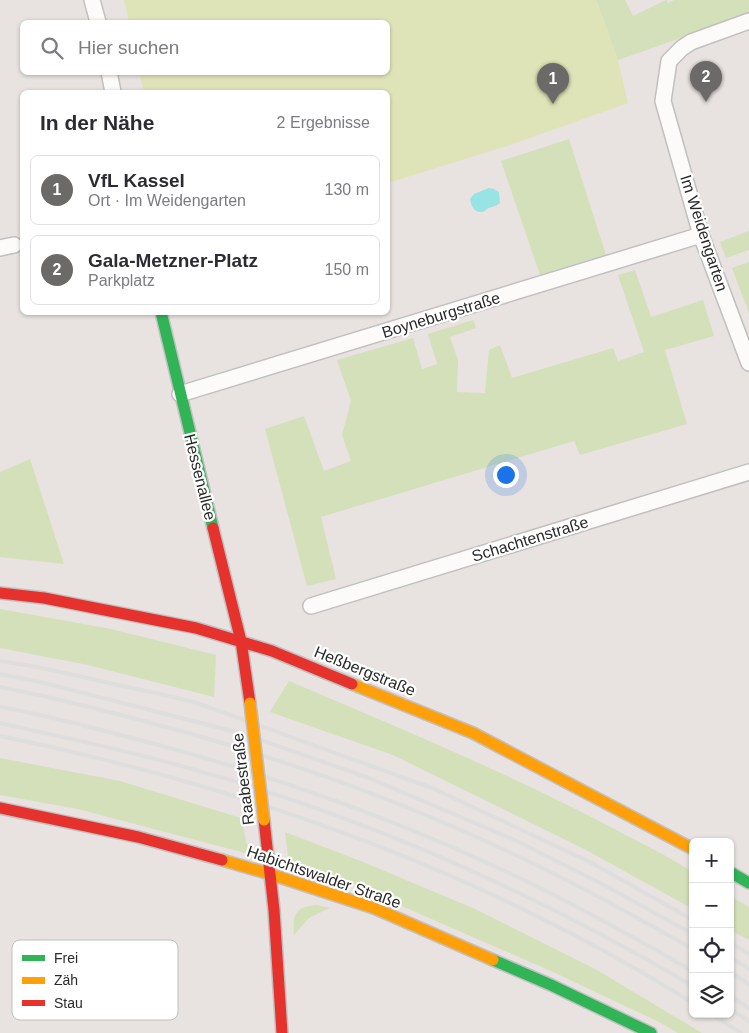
<!DOCTYPE html>
<html lang="de">
<meta charset="utf-8">
<style>
:root{--surface:#fff;--page:#f7f7f7;--text:#2b2b33;--muted:#7c7c81;--line:#e1e1e2;--accent:#6c6a69}
body{margin:0;font-family:Arial,sans-serif;background:var(--page);color:var(--text)}
.controls{position:absolute;right:15px;bottom:15px;display:grid;overflow:hidden;border-radius:8px;box-shadow:0 1px 4px #0004}
.controls button{width:45px;height:45px;display:grid;place-items:center;padding:0;border:0;border-bottom:1px solid var(--line);background:var(--surface);color:var(--text);font:25px sans-serif}
.you{position:absolute;left:505px;top:474px;width:18px;height:18px;margin:-12px;border:4px solid #fff;border-radius:50%;background:#1a73e8;box-shadow:0 0 0 8px #1a73e833}
.badge{display:grid;place-items:center;width:32px;height:32px;border-radius:50%;background:var(--accent);color:#fff;font-size:16px;font-weight:700}
.pin{position:absolute;translate:-50% -41px;filter:drop-shadow(0 1px 2px #0008)}
.pin::after{content:'';position:absolute;top:26px;width:18px;height:15px;background:inherit;clip-path:polygon(0 0,100% 0,50% 100%)}
.list{margin:0;padding:0;list-style:none}
h2{display:flex;justify-content:space-between;align-items:center;height:65px;margin:0;padding:0 20px;font-size:21px}
h2 small{font-size:16px;font-weight:400;color:var(--muted)}
.list li{display:grid;grid-template-columns:32px 1fr auto;gap:15px;align-items:center;box-sizing:border-box;height:70px;margin:0 10px 10px;padding:0 10px;border:1px solid var(--line);border-radius:8px}
.list b{display:block;font-size:19px;white-space:nowrap}
.list p{margin:0;font-size:16px;white-space:nowrap;color:var(--muted)}
.list em{font-size:16px;font-style:normal;color:var(--muted)}
.icon{flex:none;width:28px;height:28px;fill:none;stroke:currentColor;stroke-width:2;stroke-linecap:round;stroke-linejoin:round}
.map{position:relative;flex:none;width:749px;height:1033px;overflow:hidden}
.search{position:absolute;background:var(--surface);box-shadow:0 1px 4px #0004;left:20px;top:20px;width:370px;height:55px;display:flex;align-items:center;gap:12px;box-sizing:border-box;padding:0 18px;border-radius:8px;color:var(--muted);font-size:19px}
.panel{position:absolute;background:var(--surface);box-shadow:0 1px 4px #0004;left:20px;top:90px;width:370px;height:225px;border-radius:8px}
.map>svg:first-child{display:block}
.green{fill:#d4e0ba}
.pitch{fill:#dfe4b8}
.water{fill:#98e4e5}
.lines{fill:none;stroke-linecap:round;stroke-linejoin:round}
.street-casing{stroke:#c1c0c1;stroke-width:18}
.fast-casing{stroke:#c1c0c1;stroke-width:14}
.slow-casing{stroke:#c1c0c1;stroke-width:14}
.jam-casing{stroke:#c1c0c1;stroke-width:14}
.street{stroke:#fcfbfa;stroke-width:15}
.fast{stroke:#30b455;stroke-width:11}
.slow{stroke:#ff9f0a;stroke-width:11}
.jam{stroke:#e5322d;stroke-width:11}
.rail{stroke:#dedede;stroke-width:4}
.slow-bridge-casing{stroke:#c1c0c1;stroke-width:14;stroke-linecap:butt}
.slow-bridge{stroke:#ff9f0a;stroke-width:11}
.labels{text-anchor:middle;dominant-baseline:central;stroke-width:4.5;stroke-linejoin:round;paint-order:stroke}
.street-label{font-size:16px;fill:#292929;stroke:#fff}
.key{fill:#fff;stroke:#bfbfbf;stroke-width:1}
.key-label{font-size:14px;fill:#292929}
</style>
<div class="map">
<svg width="749" height="1033" viewBox="0 0 749 1033">
<rect width="100%" height="100%" fill="#e8e2e0"/>
<path class="green" d="M596,0h29l8,16 33,-16 2,3 6,-3h75v14l-131,46z
M569,139l37,116 -66,20 -39,-114z
M749,231v19l-23,8 -6,-16z
M749,262v51l-17,-45z
M635,270l16,47 52,-17 11,36 -49,14 22,74 -107,31 -6,-14 -253,76 15,62 -29,7 -42,-157 39,-13 20,55 27,-10 -9,-26 9,-34 -14,-41 76,-22 9,31 15,-5 -9,-30 45,-14 3,8 -26,9 8,23 -1,32 28,1 4,-43 11,-5 12,33 101,-30 5,13 26,-9 -26,-77z
M30,459l34,105 -64,-7v-85z
M0,609l111,20 105,26 -2,42 -126,-32 -88,-17z
M289,681c106,45 212,89 314,142 30,16 61,31 90,49v37l-107,-59 -193,-95 -123,-43z
M0,758l120,23 121,37 8,36 -171,-45 -78,-14z
M285,832l78,30 112,47 122,61 105,63h-24l-21,-12 -106,-50 -195,-85 -67,-21z
M730,896l19,11v33l-19,-10z
M318,905l12,3 -21,10 -15,17c-2,-21 2,-29 24,-30z"/>
<path class="pitch" d="M124,0h472l22,60 10,43 -118,42 -122,38v-91h-244l-5,-19 249,-1v-50h-259z"/>
<path class="water" d="M489,188l5,1 5,3 1,11c-5,4 -6,3 -11,5 -5,2 -3,4 -9,4 -6,0 -9,-7 -10,-13l4,-5z"/>
<g class="lines">
<defs>
<path id="street" d="M92,0l6,22
M749,21l-58,21 -9,6 -13,13 -6,40 38,134 48,128
M109,72l4,20
M0,248l14,-3
M180,394l521,-159
M311,606l438,-134"/>
<path id="fast" d="M161,312l52,216
M730,872l19,11
M493,960l58,25 100,48"/>
<path id="slow" d="M352,684l121,49 220,116
M222,860l48,14 104,34 119,52"/>
<path id="jam" d="M213,528l28,113 9,62
M0,593l44,5 152,30 76,23 80,33
M0,808l138,29 84,23
M264,820l10,90 8,123"/>
</defs>
<use href="#street" class="street-casing"/>
<use href="#fast" class="fast-casing"/>
<use href="#slow" class="slow-casing"/>
<use href="#jam" class="jam-casing"/>
<use href="#street" class="street"/>
<use href="#fast" class="fast"/>
<use href="#slow" class="slow"/>
<use href="#jam" class="jam"/>
<path class="rail" d="M0,661l37,6 154,34 241,87 158,74 103,58
M0,674l36,7 208,53 125,44 148,63 85,43 91,50
M0,687c47,9 94,21 140,33 126,33 251,76 369,132 63,29 123,63 184,97
M0,707c42,7 84,19 125,29 167,43 331,104 482,187 29,16 58,31 86,49
M0,723c71,16 143,31 213,52 168,49 329,122 480,211
M0,736c243,50 482,135 693,267
M730,942l19,12
M730,957l19,12
M730,972l19,12
M730,996l19,12
M730,1009l19,12
M711,1014l30,19"/>
<defs>
<path id="slow-bridge" d="M250,703l14,117"/>
</defs>
<use href="#slow-bridge" class="slow-bridge-casing"/>
<use href="#slow-bridge" class="slow-bridge"/>
</g>
<g class="labels">
<g class="street-label">
<text transform="translate(704 233) rotate(72)">Im Weidengarten</text>
<text transform="translate(441 315) rotate(-17)">Boyneburgstraße</text>
<text transform="translate(200 477) rotate(76)">Hessenallee</text>
<text transform="translate(530 539) rotate(-17)">Schachtenstraße</text>
<text transform="translate(365 671) rotate(22)">Heßbergstraße</text>
<text transform="translate(243 779) rotate(-97)">Raabestraße</text>
<text transform="translate(324 877) rotate(19)">Habichtswalder Straße</text>
</g>
</g>
<rect x="12" y="940" width="166" height="80" rx="8" class="key"/>
<rect x="22" y="955" width="23" height="6" fill="#30b455"/>
<rect x="22" y="977" width="23" height="7" fill="#ff9f0a"/>
<rect x="22" y="1000" width="23" height="6" fill="#e5322d"/>
<g class="key-label">
<text x="54" y="963">Frei</text>
<text x="54" y="985">Zäh</text>
<text x="54" y="1008">Stau</text>
</g>
</svg>
<div class="controls">
<button>+</button>
<button>−</button>
<button><svg class="icon" aria-label="locate" viewBox="0 0 24 24"><circle cx="12" cy="12" r="6"/><path d="M12 2v4M12 18v4M2 12h4M18 12h4"/></svg></button>
<button><svg class="icon" aria-label="layers" viewBox="0 0 24 24"><path d="M12 4l9 5-9 5-9-5zM3 14l9 5 9-5"/></svg></button>
</div>
<div class="you"></div>
<div class="pin badge" style="left:553px;top:104px">1</div>
<div class="pin badge" style="left:706px;top:102px">2</div>
<div class="search"><svg class="icon" aria-label="search" viewBox="0 0 24 24"><circle cx="10" cy="10" r="6"/><path d="M15 15l6 6"/></svg>Hier suchen</div>
<section class="panel">
<h2>In der Nähe<small>2 Ergebnisse</small></h2>
<ul class="list">
<li><span class="badge">1</span><div><b>VfL Kassel</b><p>Ort · Im Weidengarten</p></div><em>130 m</em></li>
<li><span class="badge">2</span><div><b>Gala-Metzner-Platz</b><p>Parkplatz</p></div><em>150 m</em></li>
</ul>
</section>
</div>
